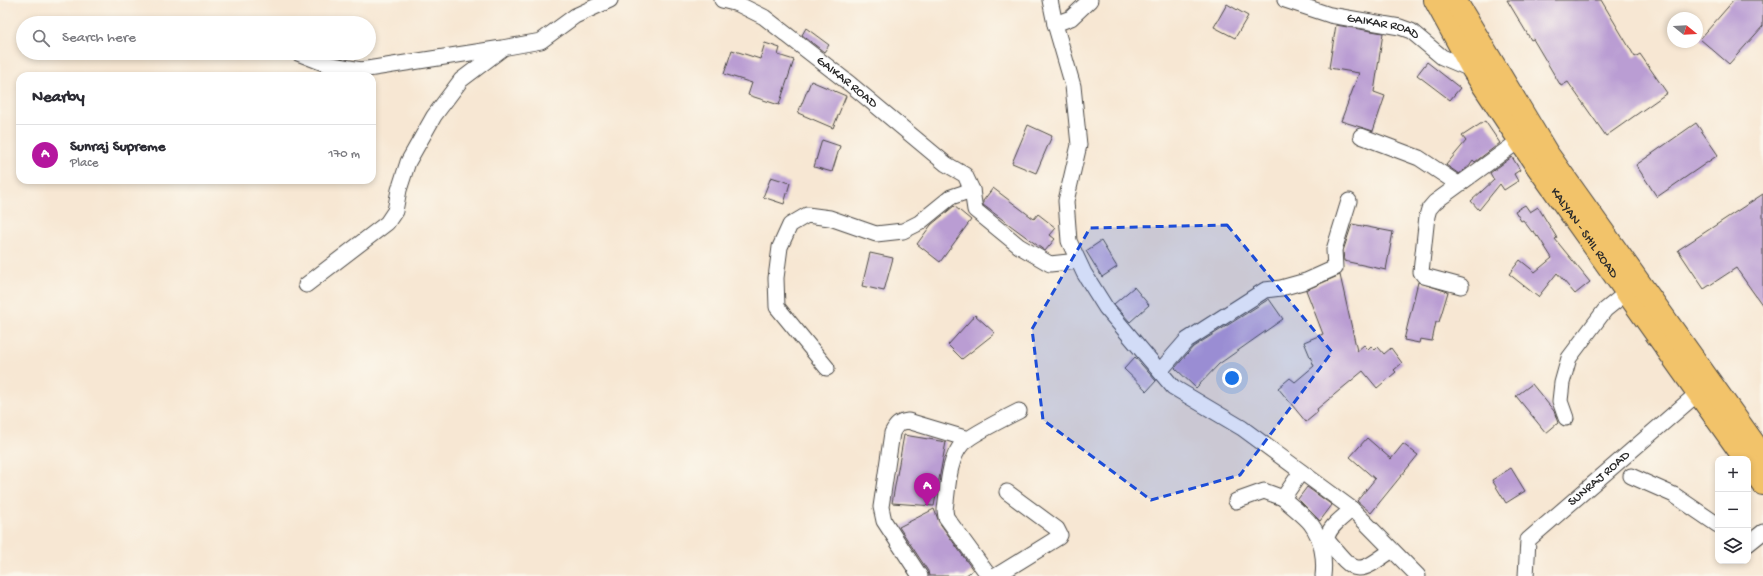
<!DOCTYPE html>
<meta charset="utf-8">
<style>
:root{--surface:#fff;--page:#f2f2f3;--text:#2b2b33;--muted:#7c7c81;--line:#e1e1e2;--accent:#b5179e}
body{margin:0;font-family:"Gochi Hand",sans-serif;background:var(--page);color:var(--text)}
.controls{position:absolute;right:12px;bottom:12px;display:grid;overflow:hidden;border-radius:8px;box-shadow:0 2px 6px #0003}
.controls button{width:36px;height:36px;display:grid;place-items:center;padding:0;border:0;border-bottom:1px solid var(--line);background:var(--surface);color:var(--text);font:20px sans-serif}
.compass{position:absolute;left:1667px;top:12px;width:36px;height:36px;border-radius:50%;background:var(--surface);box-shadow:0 2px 6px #0003;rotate:108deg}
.you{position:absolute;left:1232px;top:378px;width:14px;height:14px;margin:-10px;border:3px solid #fff;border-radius:50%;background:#1a73e8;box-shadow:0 0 0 6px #1a73e833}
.badge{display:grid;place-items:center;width:26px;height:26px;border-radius:50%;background:var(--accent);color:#fff;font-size:13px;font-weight:700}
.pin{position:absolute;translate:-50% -33px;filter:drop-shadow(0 1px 2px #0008)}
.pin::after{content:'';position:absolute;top:21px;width:14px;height:12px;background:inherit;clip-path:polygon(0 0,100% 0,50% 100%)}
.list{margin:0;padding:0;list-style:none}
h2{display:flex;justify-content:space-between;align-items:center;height:52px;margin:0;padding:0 16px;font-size:17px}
h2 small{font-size:13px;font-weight:400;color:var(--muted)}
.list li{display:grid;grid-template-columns:26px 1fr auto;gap:12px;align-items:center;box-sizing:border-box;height:60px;padding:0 16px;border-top:1px solid var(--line)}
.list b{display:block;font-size:15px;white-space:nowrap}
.list p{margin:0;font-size:13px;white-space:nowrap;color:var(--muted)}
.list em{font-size:13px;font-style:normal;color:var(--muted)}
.icon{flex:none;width:22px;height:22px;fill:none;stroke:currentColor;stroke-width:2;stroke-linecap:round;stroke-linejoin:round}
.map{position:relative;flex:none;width:1763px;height:576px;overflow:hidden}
.search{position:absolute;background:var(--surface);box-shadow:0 2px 6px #0003;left:16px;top:16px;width:360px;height:44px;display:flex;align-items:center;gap:10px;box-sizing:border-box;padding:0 14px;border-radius:22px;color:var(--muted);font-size:15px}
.panel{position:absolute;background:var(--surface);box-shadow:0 2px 6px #0003;left:16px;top:72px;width:360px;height:112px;border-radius:12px}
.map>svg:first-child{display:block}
.building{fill:#ba9dd3}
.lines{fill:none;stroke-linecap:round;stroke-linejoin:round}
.street-casing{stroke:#4a4744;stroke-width:17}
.primary-casing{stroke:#4a4744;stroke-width:24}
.street{stroke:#fff;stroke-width:15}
.primary{stroke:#f2c36a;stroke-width:22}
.marked{fill:#1d4ed8;fill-opacity:0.2;stroke:#1d4ed8;stroke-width:3;stroke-dasharray:8 5;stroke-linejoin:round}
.labels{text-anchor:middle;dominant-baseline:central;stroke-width:3.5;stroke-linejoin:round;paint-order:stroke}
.street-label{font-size:13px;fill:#2b2b2b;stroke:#fbf7ec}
</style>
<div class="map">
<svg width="1763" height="576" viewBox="0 0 1763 576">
<rect width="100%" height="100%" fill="#fbf7ec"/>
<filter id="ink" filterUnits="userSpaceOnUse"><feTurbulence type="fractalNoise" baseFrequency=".025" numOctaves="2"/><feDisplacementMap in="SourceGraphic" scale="8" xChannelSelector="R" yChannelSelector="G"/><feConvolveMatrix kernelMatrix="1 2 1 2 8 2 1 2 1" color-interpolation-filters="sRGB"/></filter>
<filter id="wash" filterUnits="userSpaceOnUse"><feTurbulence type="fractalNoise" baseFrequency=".012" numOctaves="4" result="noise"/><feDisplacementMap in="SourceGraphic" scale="16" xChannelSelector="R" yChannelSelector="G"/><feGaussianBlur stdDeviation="0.9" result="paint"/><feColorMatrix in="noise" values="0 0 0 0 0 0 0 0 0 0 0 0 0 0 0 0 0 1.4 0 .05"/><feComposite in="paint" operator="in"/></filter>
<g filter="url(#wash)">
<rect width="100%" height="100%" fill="#f7e7d3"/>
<g id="blocks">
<path class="building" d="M1507,0h94l34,57 5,-3 27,39 -61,43 -38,-54 -7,4 -28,-47 -2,1z
M1734,0h29v26l-34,38 -29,-25z
M1227,4l21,12 -13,22 -21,-11z
M1336,25l47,8 -9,59 11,4 -12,35 -32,-10 18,-48 -30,-5z
M806,28l23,17 -5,7 -22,-17z
M765,43l15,5 -2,7 16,5 -15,45 -31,-10 4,-12 -28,-9 8,-24 28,9z
M1427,62l33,26 -10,12 -33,-25z
M811,81l35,15 -13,32 -35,-15z
M1485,121l15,22 -25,19 -2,-2 -5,7 -9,7 -13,-9 20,-24 -4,-5z
M1696,123l22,32 -61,42 -21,-32z
M1028,125l24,11 -16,37 -24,-10z
M822,140l18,6 -8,26 -18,-5z
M1512,157l8,13 -6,4 4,7 -14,9 -4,-6 -21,26 -8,-9 23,-21 -4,-7z
M771,177l19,6 -6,21 -21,-7z
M993,188l41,31 4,-5 18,14 -6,7 5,4 -10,12 -62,-46v-4z
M1763,194v112l-27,-38 -32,21 -26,-39z
M1525,205l5,7 8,-5 19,31 -2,1 35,43 -15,12 -18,-21 -19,24 -29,-23 11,-14 15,12 17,-14 -14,-22 -1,1 -3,-6 -2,1 -9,-12 -2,1 -6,-10z
M954,206l17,14 -31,42 -23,-18 14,-19z
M1352,224l41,8 -7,38 -42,-9 -1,-10z
M1101,241l16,26 -15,10 -16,-26z
M870,253l23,5 -9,33 -22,-5z
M1340,275l17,76 7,-6 4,4 3,-3 4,4 3,-3 6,7 7,-6 11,15 -8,7 2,2 -19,16 -14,-17 -46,38 1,3 -12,10 -28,-34 12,-10 5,4 19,-16 -10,-24 19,-8 -17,-44z
M1418,282l30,10 -9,30h-3l-4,19 -12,-2 -1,4 -15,-3z
M1134,287l15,18 -19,17 -16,-18z
M1269,299l14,20 -64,45 -23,24 -21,-20 18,-21z
M975,315l20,18 -33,26 -14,-14z
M1135,357l21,24 -9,10 -23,-22z
M1532,384l22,27 4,12 -12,10 -30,-37z
M904,435l42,7 -12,64 -42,-3z
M1367,438l24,21 12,-15 15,11 -47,58 -14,-12 18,-22 -25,-22z
M1511,468l14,23 -19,12 -14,-23z
M1307,487l25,18 -12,16 -22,-22z
M934,509l5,13 34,48 -8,6h-36l-1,-5 -29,-44z"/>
</g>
</g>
<g filter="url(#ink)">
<use href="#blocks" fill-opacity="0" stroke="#4a4744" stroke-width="1"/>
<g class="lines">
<defs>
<g id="street">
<path id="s1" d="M722,0l16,4 26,13 86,67 96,80 19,11 7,15 3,20 44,36 31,18 28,-3"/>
<path d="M1050,0l5,24 18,62 6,59 -13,56 3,40 15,32 22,35 67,79 69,41 110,81 66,67"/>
<path id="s2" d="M1285,0l45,15 70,12 11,4 31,26 31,13 3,-2"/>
<path d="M1055,24l16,-6 19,-18"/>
<path d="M298,53l28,11 35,6 141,-22 39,-7 34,-25 35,-16"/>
<path d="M1361,136l58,22 39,26"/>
<path d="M306,285l81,-62 8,-12 4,-21 9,-28 26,-46 27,-36 41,-31"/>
<path d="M1461,286l-37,-10 -3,-4 6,-56 2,-7 6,-7 85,-62"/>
<path d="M827,368l-50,-61 -1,-29 4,-31 10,-22 17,-10 23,3 46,16 27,-3 16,-8 32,-26 21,-7"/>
<path d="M1160,371l27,-31 78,-50 16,-2 25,-7 29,-13 -1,-18 15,-49"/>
<path d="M1566,418l-6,-17 2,-18 7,-25 36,-48 21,-17"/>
<path d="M1301,472l-18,26c9,9 21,17 28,26 11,15 14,35 12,52"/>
<path d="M1631,476l43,19 44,30"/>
<path d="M1236,501l28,-10 19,7"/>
<path d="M1352,509c-8,8 -25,18 -25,31 29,35 29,36 65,10"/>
<path d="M1748,544l15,-12"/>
<path d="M920,576l-36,-55 -3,-14 11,-74c4,-8 7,-11 16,-12l60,18"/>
<path d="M989,576l-43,-59 -1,-7c3,-21 3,-50 17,-66 7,-8 45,-27 57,-33"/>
<path d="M996,576l63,-39 1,-2 -3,-6 -50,-37"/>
<path id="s3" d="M1526,576l2,-36 170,-147"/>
</g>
<g id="primary">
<path id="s4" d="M1435,0l38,70 61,92 211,297"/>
<path d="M1455,0l92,153 216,303"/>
<path d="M1748,463l15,21"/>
</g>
</defs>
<use href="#street" class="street-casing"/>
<use href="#primary" class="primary-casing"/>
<use href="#street" class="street"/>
<use href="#primary" class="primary"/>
</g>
</g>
<path class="marked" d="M1227,225l105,127 -92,123 -89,25 -108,-80 -11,-91 58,-101z"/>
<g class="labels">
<g class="street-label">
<text stroke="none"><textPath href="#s2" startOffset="102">GAIKAR ROAD</textPath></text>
<text stroke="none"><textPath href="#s1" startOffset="151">GAIKAR ROAD</textPath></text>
<text stroke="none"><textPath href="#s4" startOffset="277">KALYAN - SHIL ROAD</textPath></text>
<text stroke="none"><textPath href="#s3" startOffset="130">SUNRAJ ROAD</textPath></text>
</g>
</g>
</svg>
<div class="controls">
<button>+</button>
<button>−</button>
<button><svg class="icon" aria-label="layers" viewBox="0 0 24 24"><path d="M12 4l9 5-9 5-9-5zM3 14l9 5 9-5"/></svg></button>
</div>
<svg class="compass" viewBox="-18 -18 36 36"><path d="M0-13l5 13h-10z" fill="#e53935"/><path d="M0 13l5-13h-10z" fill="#7c7c81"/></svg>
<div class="you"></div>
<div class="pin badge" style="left:927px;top:506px">A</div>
<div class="search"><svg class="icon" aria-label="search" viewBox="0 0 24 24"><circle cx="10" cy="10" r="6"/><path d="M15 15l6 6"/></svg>Search here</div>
<section class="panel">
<h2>Nearby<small></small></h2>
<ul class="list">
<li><span class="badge">A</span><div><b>Sunraj Supreme</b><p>Place</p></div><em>170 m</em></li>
</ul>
</section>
</div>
